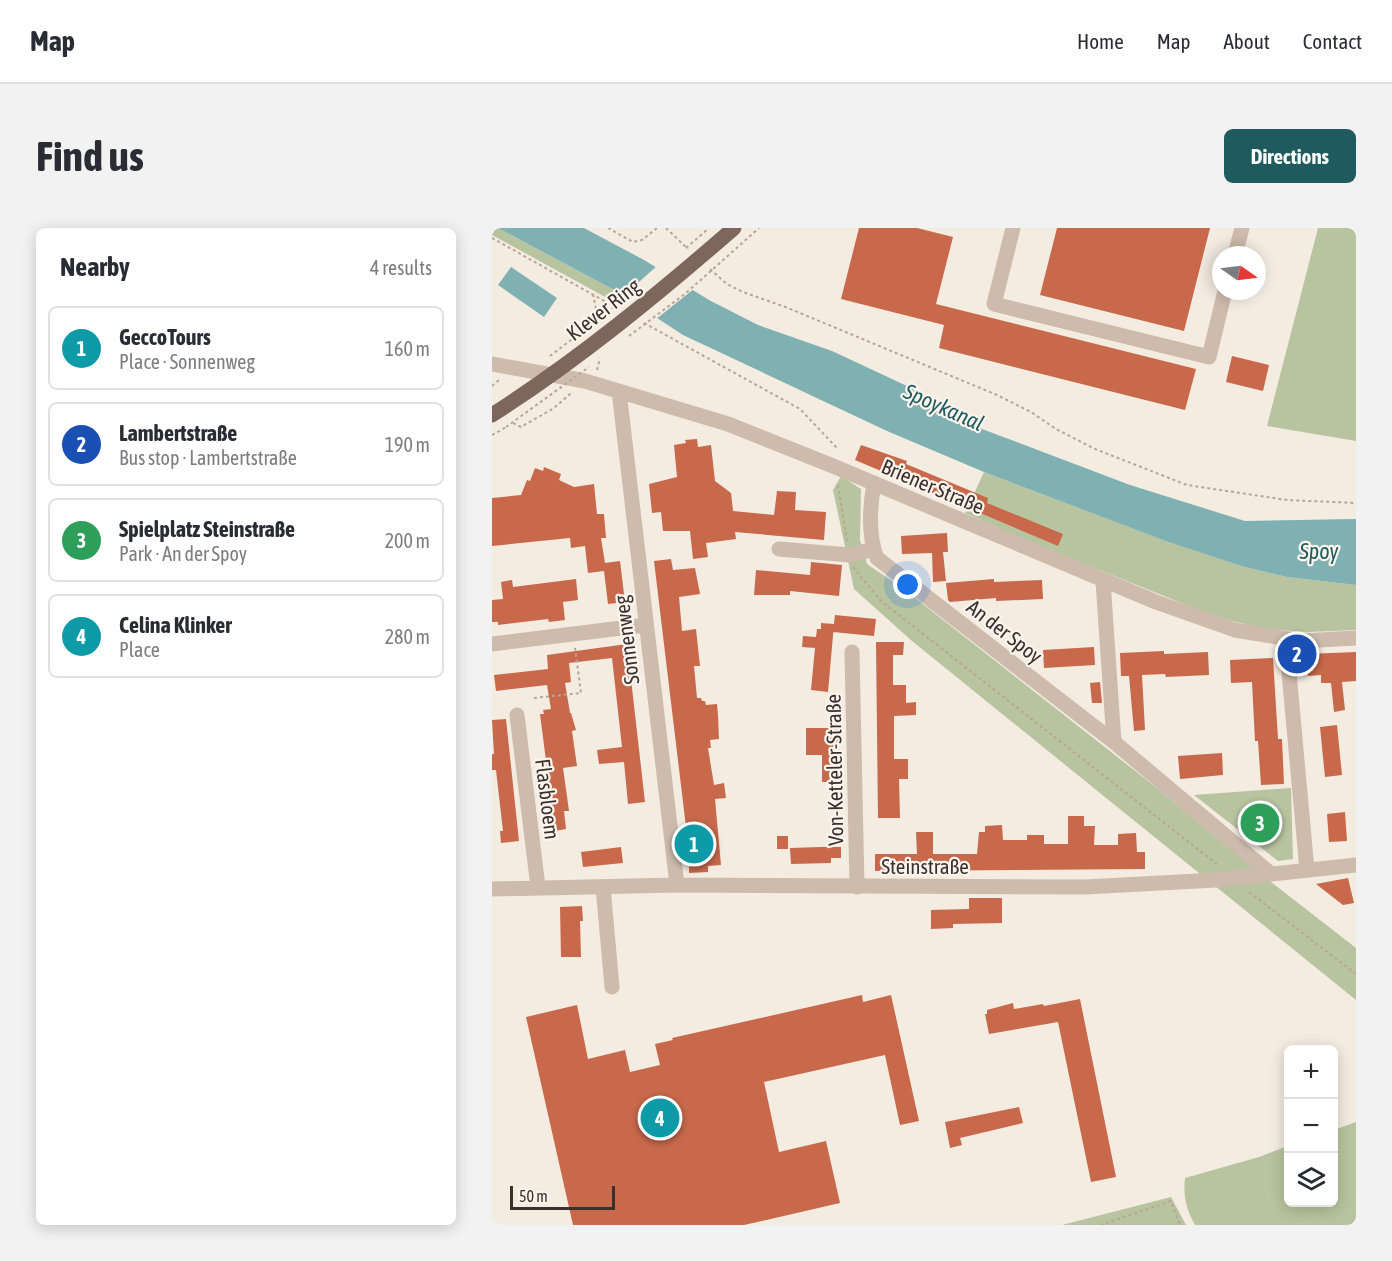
<!DOCTYPE html>
<meta charset="utf-8">
<style>
:root{--surface:#fff;--page:#f2f2f3;--text:#2b2b33;--muted:#7c7c81;--line:#e1e1e2;--accent:#1f5a5e}
body{margin:0;font-family:"Asap Condensed",sans-serif;background:var(--page);color:var(--text)}
.controls{position:absolute;right:18px;bottom:18px;display:grid;overflow:hidden;border-radius:9px;box-shadow:0 3px 15px #0003}
.controls button{width:54px;height:54px;display:grid;place-items:center;padding:0;border:0;border-bottom:2px solid var(--line);background:var(--surface);color:var(--text);font:30px sans-serif}
.compass{position:absolute;left:720px;top:18px;width:54px;height:54px;border-radius:50%;background:var(--surface);box-shadow:0 3px 15px #0003;rotate:104deg}
.scale{position:absolute;left:18px;bottom:15px;width:105px;box-sizing:border-box;padding-left:6px;border:3px solid #3b302b;border-top:0;font-size:16px;line-height:21px;white-space:nowrap;color:#3b302b;-webkit-text-stroke:4px #fbf5ee;paint-order:stroke}
.you{position:absolute;left:416px;top:357px;width:21px;height:21px;margin:-15px;border:4px solid #fff;border-radius:50%;background:#1a73e8;box-shadow:0 0 0 9px #1a73e833}
.badge{display:grid;place-items:center;width:39px;height:39px;border-radius:50%;background:var(--accent);color:#fff;font-size:20px;font-weight:700}
.pin{position:absolute;translate:-50% -50%;border:3px solid #fff;box-shadow:0 2px 6px #0006}
.list{margin:0;padding:0;list-style:none}
h2{display:flex;justify-content:space-between;align-items:center;height:78px;margin:0;padding:0 24px;font-size:26px}
h2 small{font-size:20px;font-weight:400;color:var(--muted)}
.list li{display:grid;grid-template-columns:39px 1fr auto;gap:18px;align-items:center;box-sizing:border-box;height:84px;margin:0 12px 12px;padding:0 12px;border:2px solid var(--line);border-radius:9px}
.list b{display:block;font-size:22px;white-space:nowrap}
.list p{margin:0;font-size:20px;white-space:nowrap;color:var(--muted)}
.list em{font-size:20px;font-style:normal;color:var(--muted)}
.icon{flex:none;width:33px;height:33px;fill:none;stroke:currentColor;stroke-width:2;stroke-linecap:round;stroke-linejoin:round}
.map{position:relative;flex:none;width:864px;height:997px;overflow:hidden;border-radius:9px}
header{display:flex;align-items:center;gap:36px;box-sizing:border-box;height:84px;padding:0 30px;background:var(--surface);border-bottom:2px solid var(--line)}
header strong{font-size:28px}
nav{display:flex;gap:33px;margin-inline-start:auto;font-size:21px}
.intro{display:flex;align-items:center;justify-content:space-between;box-sizing:border-box;height:144px;padding:0 36px}
h1{margin:0;font-size:42px}
.button{padding:15px 27px;border-radius:9px;background:var(--accent);color:#fff;font-size:21px;font-weight:700}
main{display:flex;gap:36px;padding:0 36px}
aside{flex:1;background:var(--surface);border-radius:9px;box-shadow:0 3px 15px #0003}
.map>svg:first-child{display:block}
.green{fill:#b8c4a0}
.water{fill:#7fb0b2}
.pier{fill:#f4ebe1}
.building{fill:#c8694b}
.lines{fill:none;stroke-linecap:round;stroke-linejoin:round}
.path{stroke:#b9a596;stroke-width:2;stroke-dasharray:3 3;stroke-linecap:butt}
.minor{stroke:#cdbbac;stroke-width:15}
.path-bridge{stroke:#b9a596;stroke-width:2;stroke-dasharray:3 3;stroke-linecap:butt}
.major-bridge{stroke:#7d675c;stroke-width:15}
.labels{text-anchor:middle;dominant-baseline:central;stroke-width:4.5;stroke-linejoin:round;paint-order:stroke}
.street-label{font-size:21px;fill:#3b302b;stroke:#fbf5ee}
.water-label{font-size:22px;font-style:italic;fill:#1f5a5e;stroke:#fbf5ee}
</style>
<header>
<strong>Map</strong>
<nav><a>Home</a><a>Map</a><a>About</a><a>Contact</a></nav>
</header>
<div class="intro"><h1>Find us</h1><a class="button">Directions</a></div>
<main>
<aside>
<h2>Nearby<small>4 results</small></h2>
<ul class="list">
<li><span class="badge" style="background:#0f9aa8">1</span><div><b>GeccoTours</b><p>Place · Sonnenweg</p></div><em>160 m</em></li>
<li><span class="badge" style="background:#1a4fb4">2</span><div><b>Lambertstraße</b><p>Bus stop · Lambertstraße</p></div><em>190 m</em></li>
<li><span class="badge" style="background:#2e9e5b">3</span><div><b>Spielplatz Steinstraße</b><p>Park · An der Spoy</p></div><em>200 m</em></li>
<li><span class="badge" style="background:#0f9aa8">4</span><div><b>Celina Klinker</b><p>Place</p></div><em>280 m</em></li>
</ul>
</aside>
<div class="map">
<svg width="864" height="997" viewBox="0 0 864 997">
<rect width="100%" height="100%" fill="#f4ebe1"/>
<path class="green" d="M0,0h6l118,63 -9,7 -115,-63z
M826,0h38v213l-89,-15z
M492,244l184,70 73,24 46,11 69,8v45l-47,2 -43,-3 -50,-12 -186,-75 -65,-29z
M349,248l20,13 -1,51 7,24 38,26 252,198 96,80 103,80v52l-444,-359 -58,-52 -21,-99z
M799,560l2,71 -15,2 -84,-66z
M864,894v103h-161c-9,-16 -12,-29 -10,-47l74,-21 29,-11v56h46v-72z
M679,969l15,28h-124z"/>
<path class="water" d="M6,0h86l60,32 65,40 49,25 74,26 90,42 39,21 21,15 148,56 115,36 111,-2v66l-69,-8 -46,-11 -73,-24 -184,-70 -97,-41 -204,-96 -67,-44z
M19,39l46,31 -13,19 -46,-32z"/>
<path class="pier" d="M166,37l37,23 -40,32 -34,-22z"/>
<path class="building" d="M367,0h58l36,9 -17,67 260,65 -11,41 -246,-62 5,-23 -103,-26z
M565,0h153l-26,103 -144,-36z
M740,128l37,9 -6,26 -37,-9z
M205,211l1,8 13,-2 4,36 16,12 2,18 41,4 3,-24 19,1 -1,18 31,2 -2,28 -89,-8 1,7 -30,4 2,14 -15,2 -3,-28h-27l-2,-19 -9,1 -3,-29 28,-7 -3,-32 12,-2 -1,-3z
M369,217l46,16 -1,3 82,34 -1,5 76,31 -5,12 -203,-86z
M52,239l17,7 -2,6 15,7 20,-3 3,30h7l2,24h-5l4,25 15,-2 5,41 -17,2 -4,-33 -16,2 -3,-27 -14,2 -1,-10 -78,8v-48l29,-3 6,-15 3,1 5,-13 8,3z
M455,305l1,19h-5l3,29 -13,1 -1,-29 -30,1 -1,-18z
M179,331l2,11 22,-2 5,26 -21,3 3,34 14,-2 4,37h-6l3,32h4l1,3h3l1,4 11,-1 1,11 1,24 -9,1 1,8h-3l6,37 10,-2 2,15 -11,1 6,66 -13,1v6l-19,1v-21l-35,-291z
M319,334l31,3 -3,31 -49,-5v4h-36l2,-25 54,5z
M84,351l2,21 -15,2 2,18 -16,2 -1,-3 -50,6v-3h-6v-22l11,-1 -2,-17 11,-2 1,7z
M502,351v3l48,-2 1,19 -47,2v-3l-46,4 -2,-2 -2,-17z
M343,387l41,4 -2,17 -41,-4z
M329,395l13,1 -6,68 -17,-2 4,-42 -13,-1 1,-11 13,1 1,-8h4z
M384,414h28l-1,13h-10v30h13v18l10,-1v13l-22,1v43h14v20h-9l1,39h-22z
M135,416l18,158 -17,2 -4,-42 -25,2 -2,-14 25,-3 -10,-89 -43,5 2,19 -6,1 5,30h1l5,17 -4,1 5,35 -14,2 6,43h-5l2,18 -11,2 -15,-117h4l-1,-4 8,-1 -4,-24 -51,6 -2,-16 54,-6 -1,-14z
M602,419l1,18 -51,3 -1,-18z
M672,423v3l44,-2 1,23 -43,2 -1,-3 -23,1 3,55 -11,1 -5,-55h-8l-1,-23z
M864,424v29l-14,1 3,28 -11,2 -3,-29h-10v-8l-13,1 -1,-22z
M781,430l5,81h4l2,45 -23,1 -3,-44h-3l-3,-59 -21,1 -1,-23z
M608,454l2,21h-10l-2,-20z
M14,491l13,122 -18,2 -1,-12h3l-7,-61h-4v-16h2l-2,-34z
M845,497l5,50 -17,2 -5,-50z
M314,500h33v54h-17v-27h-16z
M730,525l1,22 -43,4 -2,-23z
M853,584l2,29 -18,1 -2,-28z
M576,588h16v10h11l-1,19h24v-11l18,-1 1,19h8v17l-270,2v-17h42l-1,-22h17v22h44l2,-22h6v-6l17,-1 1,15h24v-5h17v9h24z
M285,608h11v13h-11z
M129,619l2,16 -40,4 -2,-15z
M329,619h20v11h-10v5l-40,1 -1,-16z
M856,650l6,25 -11,2 -27,-21z
M477,670h33v25l-49,1v4l-22,1v-19l38,-1z
M90,678l1,15h-3l1,36h-20l-1,-50z
M370,767l1,7 28,-7 28,126 -19,4 -15,-70 -121,27 15,70 47,-11 14,62 -96,22h-171l-47,-208 51,-12 11,54 37,-9 5,22 30,-7 -5,-21 18,-4 -1,-2z
M588,771l36,178 -25,5 -33,-160 -69,12 -4,-20h2v-4l26,-7 1,6 29,-5 1,2z
M527,879l4,16 -63,15 2,7 -12,3 -5,-26z"/>
<g class="lines">
<path class="path" d="M116,0l25,14 9,-2 15,-12
M174,0l22,21
M0,10l123,69
M218,41l17,15 16,8 45,16 209,87 34,17 25,17 39,20 92,36 100,15 69,3
M101,66l5,26
M152,95l156,86 36,38v3
M105,142l3,-12
M0,158l7,-6
M21,195l8,4 33,-19 17,-15
M0,207l14,-8
M346,257l9,56
M361,339l28,34 337,264
M42,470l47,-5 -6,-45
M757,664l107,82
M608,997l71,-24 9,24"/>
<path class="minor" d="M521,0l-19,76 215,53 16,-66
M743,27l7,-27
M0,136l93,17 143,43 105,42 323,136 79,28 66,11 55,-3
M127,163l58,494
M382,255c-4,23 -6,53 3,75l237,184
M287,321l71,6 24,-6
M611,353l11,161 157,132
M794,412l21,230
M0,416l154,-19
M360,424l5,235
M25,487l21,172
M111,659l9,100
M0,661l185,-4 408,2 131,-7 140,-15"/>
<path class="path-bridge" d="M194,20l23,-20
M137,108l57,-43 73,-65
M58,128l86,-66
M14,199l83,-60"/>
<path class="major-bridge" d="M0,187c86,-55 165,-120 242,-187"/>
</g>
<g class="labels">
<g class="street-label">
<text transform="translate(111 81) rotate(-38)">Klever Ring</text>
<text transform="translate(441 258) rotate(23)">Briener Straße</text>
<text transform="translate(513 403) rotate(38)">An der Spoy</text>
<text transform="translate(134 412) rotate(-97)">Sonnenweg</text>
<text transform="translate(342 542) rotate(-91)">Von-Ketteler-Straße</text>
<text transform="translate(56 571) rotate(83)">Flasbloem</text>
<text x="433" y="638">Steinstraße</text>
</g>
<g class="water-label">
<text transform="translate(452 179) rotate(24)">Spoykanal</text>
<text x="827" y="323">Spoy</text>
</g>
</g>
</svg>
<div class="controls">
<button>+</button>
<button>−</button>
<button><svg class="icon" aria-label="layers" viewBox="0 0 24 24"><path d="M12 4l9 5-9 5-9-5zM3 14l9 5 9-5"/></svg></button>
</div>
<svg class="compass" viewBox="-18 -18 36 36"><path d="M0-13l5 13h-10z" fill="#e53935"/><path d="M0 13l5-13h-10z" fill="#7c7c81"/></svg>
<div class="scale">50 m</div>
<div class="you"></div>
<div class="pin badge" style="left:202px;top:616px;background:#0f9aa8">1</div>
<div class="pin badge" style="left:805px;top:426px;background:#1a4fb4">2</div>
<div class="pin badge" style="left:768px;top:595px;background:#2e9e5b">3</div>
<div class="pin badge" style="left:168px;top:890px;background:#0f9aa8">4</div>
</div>
</main>
